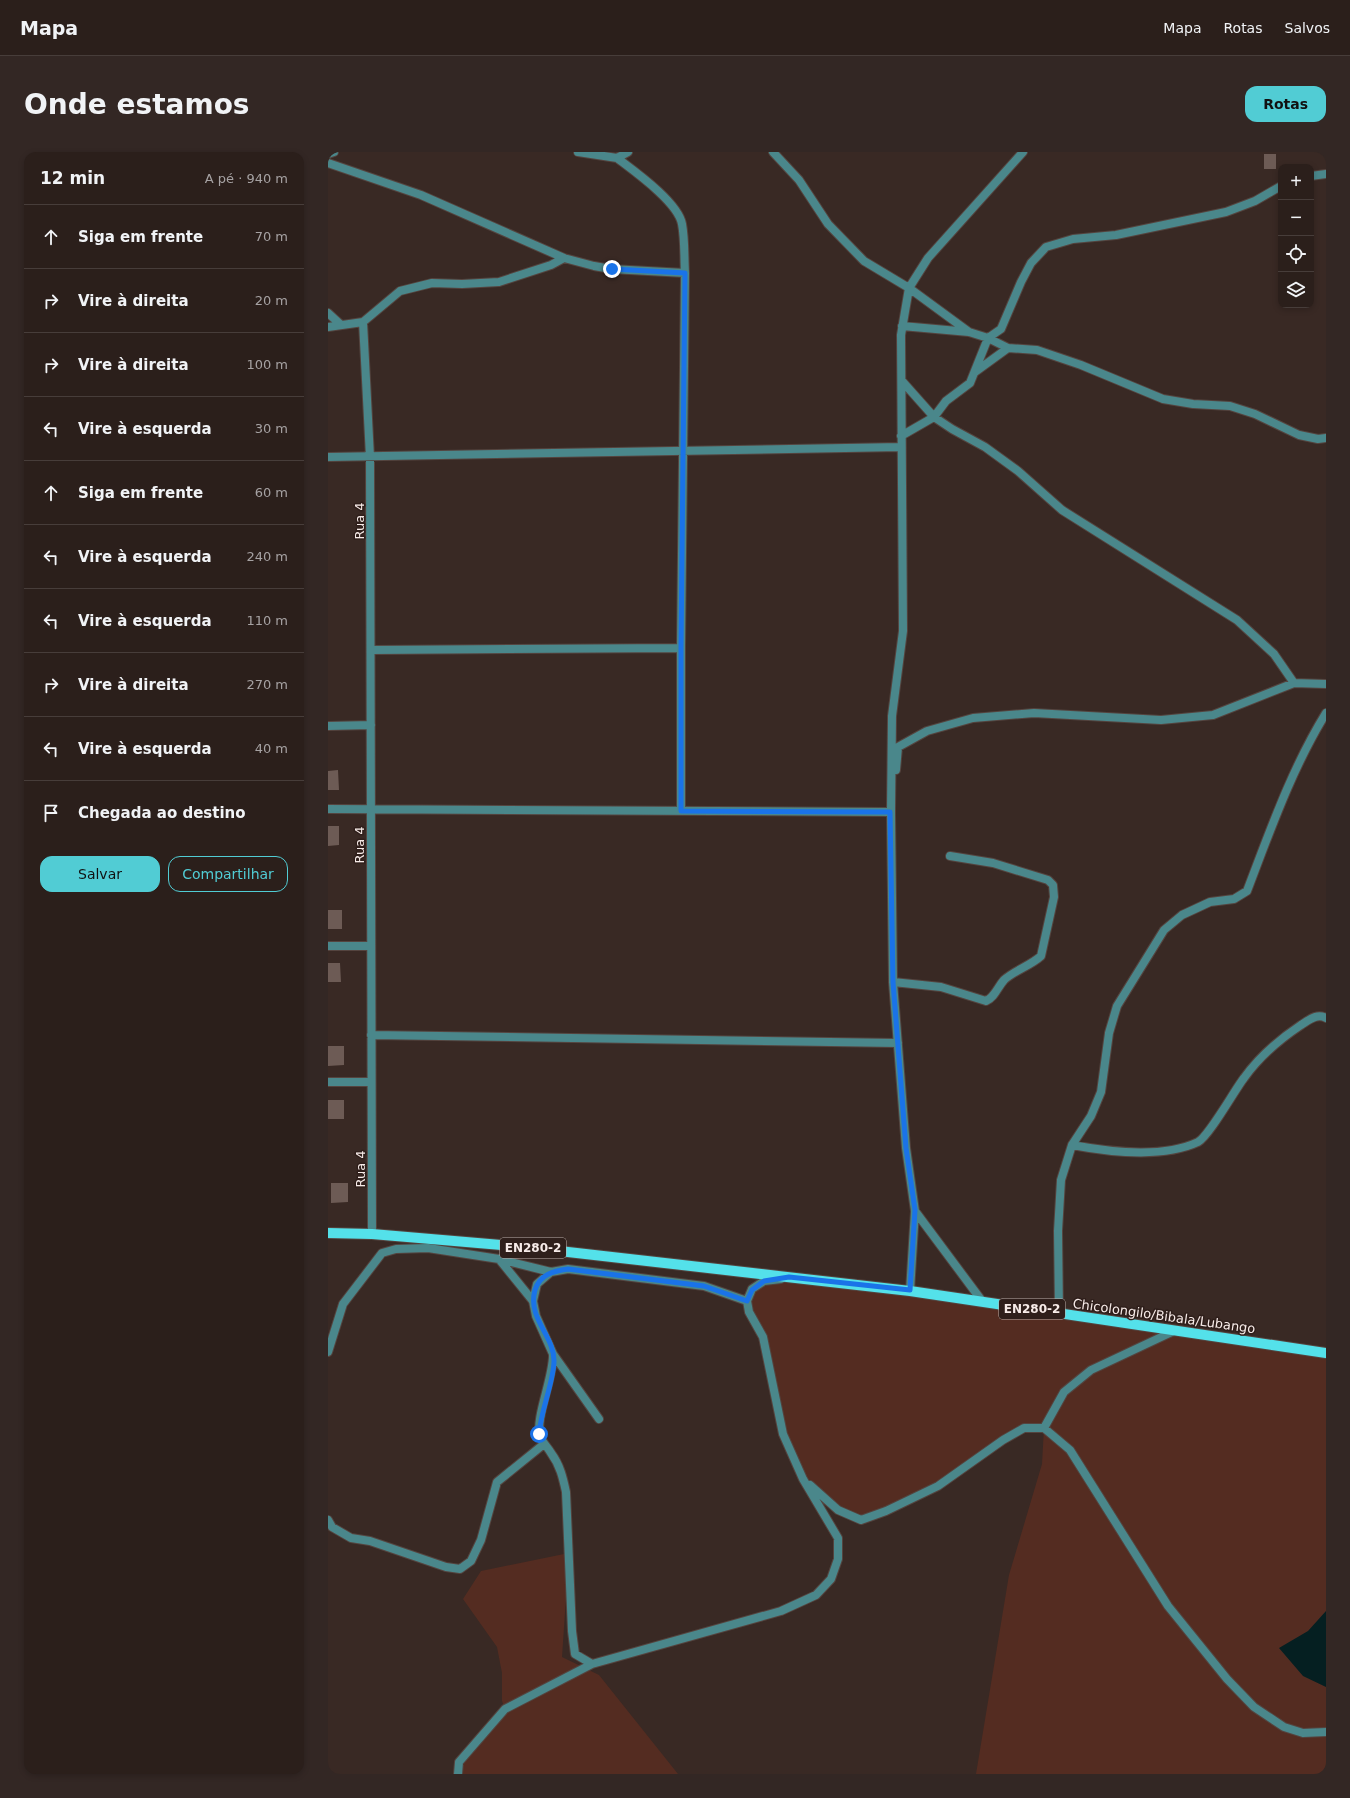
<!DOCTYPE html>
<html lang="pt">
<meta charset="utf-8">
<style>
:root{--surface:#2b1f1b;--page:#332724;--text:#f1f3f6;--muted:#a6a2a3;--line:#473d3a;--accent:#51ccd4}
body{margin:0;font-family:"DejaVu Sans",sans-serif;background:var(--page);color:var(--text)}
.controls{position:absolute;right:12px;top:12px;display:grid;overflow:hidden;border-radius:8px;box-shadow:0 2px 6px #0003}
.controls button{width:36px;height:36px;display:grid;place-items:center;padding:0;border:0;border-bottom:1px solid var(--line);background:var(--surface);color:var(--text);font:20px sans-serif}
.stop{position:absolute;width:12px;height:12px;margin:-9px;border:3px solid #1a73e8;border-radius:50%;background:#fff}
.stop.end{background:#1a73e8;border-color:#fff;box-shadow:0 1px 4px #0008}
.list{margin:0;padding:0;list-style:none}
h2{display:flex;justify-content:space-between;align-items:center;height:52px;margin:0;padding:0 16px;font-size:17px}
h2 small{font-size:13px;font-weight:400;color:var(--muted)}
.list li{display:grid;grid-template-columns:26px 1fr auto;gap:12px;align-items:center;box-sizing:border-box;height:64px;padding:0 16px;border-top:1px solid var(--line)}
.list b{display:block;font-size:15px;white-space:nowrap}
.list em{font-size:13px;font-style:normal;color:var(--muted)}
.actions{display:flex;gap:8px;padding:12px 16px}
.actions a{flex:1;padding:9px 0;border:1px solid var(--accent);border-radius:12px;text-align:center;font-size:14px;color:var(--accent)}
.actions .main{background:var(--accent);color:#111}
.icon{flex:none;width:22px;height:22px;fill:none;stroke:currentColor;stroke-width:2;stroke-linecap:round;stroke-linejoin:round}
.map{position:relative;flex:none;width:998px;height:1622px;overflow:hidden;border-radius:12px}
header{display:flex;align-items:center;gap:24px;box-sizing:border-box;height:56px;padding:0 20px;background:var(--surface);border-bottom:1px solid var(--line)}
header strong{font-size:19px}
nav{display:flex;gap:22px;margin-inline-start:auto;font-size:14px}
.intro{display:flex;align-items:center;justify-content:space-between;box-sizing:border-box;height:96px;padding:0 24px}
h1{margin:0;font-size:28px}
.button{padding:10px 18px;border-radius:12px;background:var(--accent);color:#111;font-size:14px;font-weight:700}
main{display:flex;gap:24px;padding:0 24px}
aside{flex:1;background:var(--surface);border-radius:12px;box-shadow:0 2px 6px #0003}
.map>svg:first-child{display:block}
.green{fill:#542c21}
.water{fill:#051f21}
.building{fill:#6d5b55}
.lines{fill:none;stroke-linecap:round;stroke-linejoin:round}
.minor-casing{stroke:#54443f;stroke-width:10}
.primary-casing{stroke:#54443f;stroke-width:12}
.minor{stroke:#4a878b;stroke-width:8}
.primary{stroke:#54e1ea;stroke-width:10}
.route{stroke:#1a73e8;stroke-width:5}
.labels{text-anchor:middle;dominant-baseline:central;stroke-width:3;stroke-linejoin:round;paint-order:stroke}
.shield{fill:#2f1f1b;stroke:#bbaeaa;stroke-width:1}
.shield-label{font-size:12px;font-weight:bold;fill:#f7ebe8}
.street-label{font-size:13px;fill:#f7ebe8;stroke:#2f1f1b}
</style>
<header>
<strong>Mapa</strong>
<nav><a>Mapa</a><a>Rotas</a><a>Salvos</a></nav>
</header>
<div class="intro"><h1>Onde estamos</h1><a class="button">Rotas</a></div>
<main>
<aside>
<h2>12 min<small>A pé · 940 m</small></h2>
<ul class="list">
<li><svg class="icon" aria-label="ahead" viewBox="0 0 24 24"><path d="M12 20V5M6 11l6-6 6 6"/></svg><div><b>Siga em frente</b></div><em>70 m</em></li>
<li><svg class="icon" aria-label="right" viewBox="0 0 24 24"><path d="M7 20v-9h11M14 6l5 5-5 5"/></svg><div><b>Vire à direita</b></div><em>20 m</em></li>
<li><svg class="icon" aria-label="right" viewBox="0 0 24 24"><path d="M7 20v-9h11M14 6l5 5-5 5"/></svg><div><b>Vire à direita</b></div><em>100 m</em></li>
<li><svg class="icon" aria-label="left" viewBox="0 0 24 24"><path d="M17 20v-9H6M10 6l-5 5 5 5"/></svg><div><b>Vire à esquerda</b></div><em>30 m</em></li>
<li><svg class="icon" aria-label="ahead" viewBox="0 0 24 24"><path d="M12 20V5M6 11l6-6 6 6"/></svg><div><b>Siga em frente</b></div><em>60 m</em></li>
<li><svg class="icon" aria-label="left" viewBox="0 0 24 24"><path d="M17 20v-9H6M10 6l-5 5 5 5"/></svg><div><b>Vire à esquerda</b></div><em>240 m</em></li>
<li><svg class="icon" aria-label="left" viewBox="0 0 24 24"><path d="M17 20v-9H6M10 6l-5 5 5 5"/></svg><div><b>Vire à esquerda</b></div><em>110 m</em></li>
<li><svg class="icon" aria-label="right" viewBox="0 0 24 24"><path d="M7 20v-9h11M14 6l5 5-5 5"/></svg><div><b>Vire à direita</b></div><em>270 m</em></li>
<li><svg class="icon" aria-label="left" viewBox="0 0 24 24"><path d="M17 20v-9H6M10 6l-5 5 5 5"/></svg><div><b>Vire à esquerda</b></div><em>40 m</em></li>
<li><svg class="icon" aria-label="arrive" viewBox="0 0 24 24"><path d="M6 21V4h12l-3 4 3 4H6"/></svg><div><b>Chegada ao destino</b></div></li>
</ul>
<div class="actions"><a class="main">Salvar</a><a>Compartilhar</a></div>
</aside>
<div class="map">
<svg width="998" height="1622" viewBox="0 0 998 1622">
<rect width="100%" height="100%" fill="#392924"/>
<path class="green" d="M461,1125l537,76v421h-350l33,-199 33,-111 2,-36h-20l-86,58 -77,34 -23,-10 -35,-31 -20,-45 -11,-59 -25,-74 17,-20z
M241,1401l-7,104 37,18 79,99h-220l1,-12 46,-53 -3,-8v-28l-5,-26 -34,-48 18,-28z"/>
<path class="water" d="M998,1459v76l-23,-11 -24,-28 29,-17z"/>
<path class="building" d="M936,2h12v15h-12z
M10,618l1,20h-11v-19z
M0,674h11v19l-11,1z
M0,758h14v19h-14z
M0,811h12l1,19h-13z
M0,894h16v19l-16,1z
M0,948h16v19h-16z
M3,1031h17v19l-17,1z"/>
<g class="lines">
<defs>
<path id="minor" d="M250,0l39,6 11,-6
M445,0l26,28 29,44 36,37 45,27 60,44
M0,2l6,-2
M289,6c17,13 61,44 65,66 3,16 2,33 3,49l-4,375v163
M0,11l93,32 143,63
M983,24l15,-2
M0,161l12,11
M35,170l7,135 2,777
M574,174l67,6 19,6 20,10 29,2 44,15 82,34 30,5 37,2 25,8 44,21 19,4 8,-1
M0,175l35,-5 37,-31 32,-8 30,1 37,-2 52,-17 13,-7 30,8 17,3 74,4
M647,220l33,-24
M574,229l32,36 18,12 33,18 33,24 44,39 175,110 37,34 20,29
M573,284l33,-19 12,-16 24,-18 18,-45 13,-9 20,-47 10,-19 15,-16 27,-8 43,-4 110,-23 29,-11 26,-15
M0,305l573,-10
M43,498l310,-2
M0,574l43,-1
M568,618l2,-23 29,-16 46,-13 61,-5 127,7 52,-5 81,-32 32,1
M0,657l563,3v-4
M0,794h43
M565,830l48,5 45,14c9,-4 11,-13 18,-21 11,-10 26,-14 37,-24l13,-59 -1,-12 -5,-5 -55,-17 -43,-7
M43,883l527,8
M0,930h43
M744,993c37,7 90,14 126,-3 11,-6 36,-51 46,-64 15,-21 36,-39 57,-53 8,-5 16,-12 25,-7
M587,1059l67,90
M171,1107l34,42 3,15 17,38 46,65
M582,1139l5,-80 -9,-63 -13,-166 -2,-170 1,-96 11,-85 -2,-296 8,-47 19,-30 95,-106
M205,1149l4,-17 14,-12
M731,1162l-1,-83 3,-51 11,-35 19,-29 10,-24 8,-59 8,-27 47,-76 18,-15 28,-13 24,-3 13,-8c23,-60 45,-123 79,-178
M0,1200l15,-48 39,-51 14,-4 32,-1 71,11 52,13 17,-3 136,17 43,15
M225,1202c1,22 -18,64 -13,81 2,8 7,11 11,18 9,12 12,25 15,39l6,139 3,23 17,10 189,-53 35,-16 15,-16 7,-20v-21l-35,-59 -20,-45 -20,-97 -14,-25 -2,-11 5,-12 12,-8 17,-2
M716,1276l26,22 98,156 59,73 27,28 30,20 19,6 23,-1
M482,1333l28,25 23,10 25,-9 52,-25 65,-46 21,-12h20l20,-36 27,-22 83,-39
M0,1368l4,7 19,11 19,3 76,26 14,2 11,-8 10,-21 16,-58 47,-38
M130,1622l1,-12 46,-53 87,-45"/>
<path id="primary" d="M0,1081l44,1 152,13 386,44 416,62"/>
</defs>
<use href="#minor" class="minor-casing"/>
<use href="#primary" class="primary-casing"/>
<use href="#minor" class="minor"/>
<use href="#primary" class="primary"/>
</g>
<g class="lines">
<path class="route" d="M211,1282c2,-24 14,-50 15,-72 1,-26 -27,-43 -19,-72 5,-16 19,-19 33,-21l136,17 43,15 5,-11 12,-9 25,-4 121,13 5,-80 -9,-62 -13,-166 -3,-170 -209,-1v-163l4,-375 -73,-4"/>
</g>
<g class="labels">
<g class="shield">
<rect x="172" y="1086" width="66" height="20" rx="3"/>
<rect x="671" y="1147" width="66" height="20" rx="3"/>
</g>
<g class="shield-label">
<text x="205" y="1096">EN280-2</text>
<text x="704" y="1157">EN280-2</text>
</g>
<g class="street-label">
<text transform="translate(31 369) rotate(-90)">Rua 4</text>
<text transform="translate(31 693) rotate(-90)">Rua 4</text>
<text transform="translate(32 1017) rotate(-90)">Rua 4</text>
<text transform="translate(836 1164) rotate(8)">Chicolongilo/Bibala/Lubango</text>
</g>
</g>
</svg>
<div class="controls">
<button>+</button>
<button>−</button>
<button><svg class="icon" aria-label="locate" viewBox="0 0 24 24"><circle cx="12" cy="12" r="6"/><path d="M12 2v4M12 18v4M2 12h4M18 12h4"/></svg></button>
<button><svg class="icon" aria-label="layers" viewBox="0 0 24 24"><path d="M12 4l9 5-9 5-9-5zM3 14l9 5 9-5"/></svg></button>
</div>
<div class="stop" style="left:211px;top:1282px"></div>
<div class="stop end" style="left:284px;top:117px"></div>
</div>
</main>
